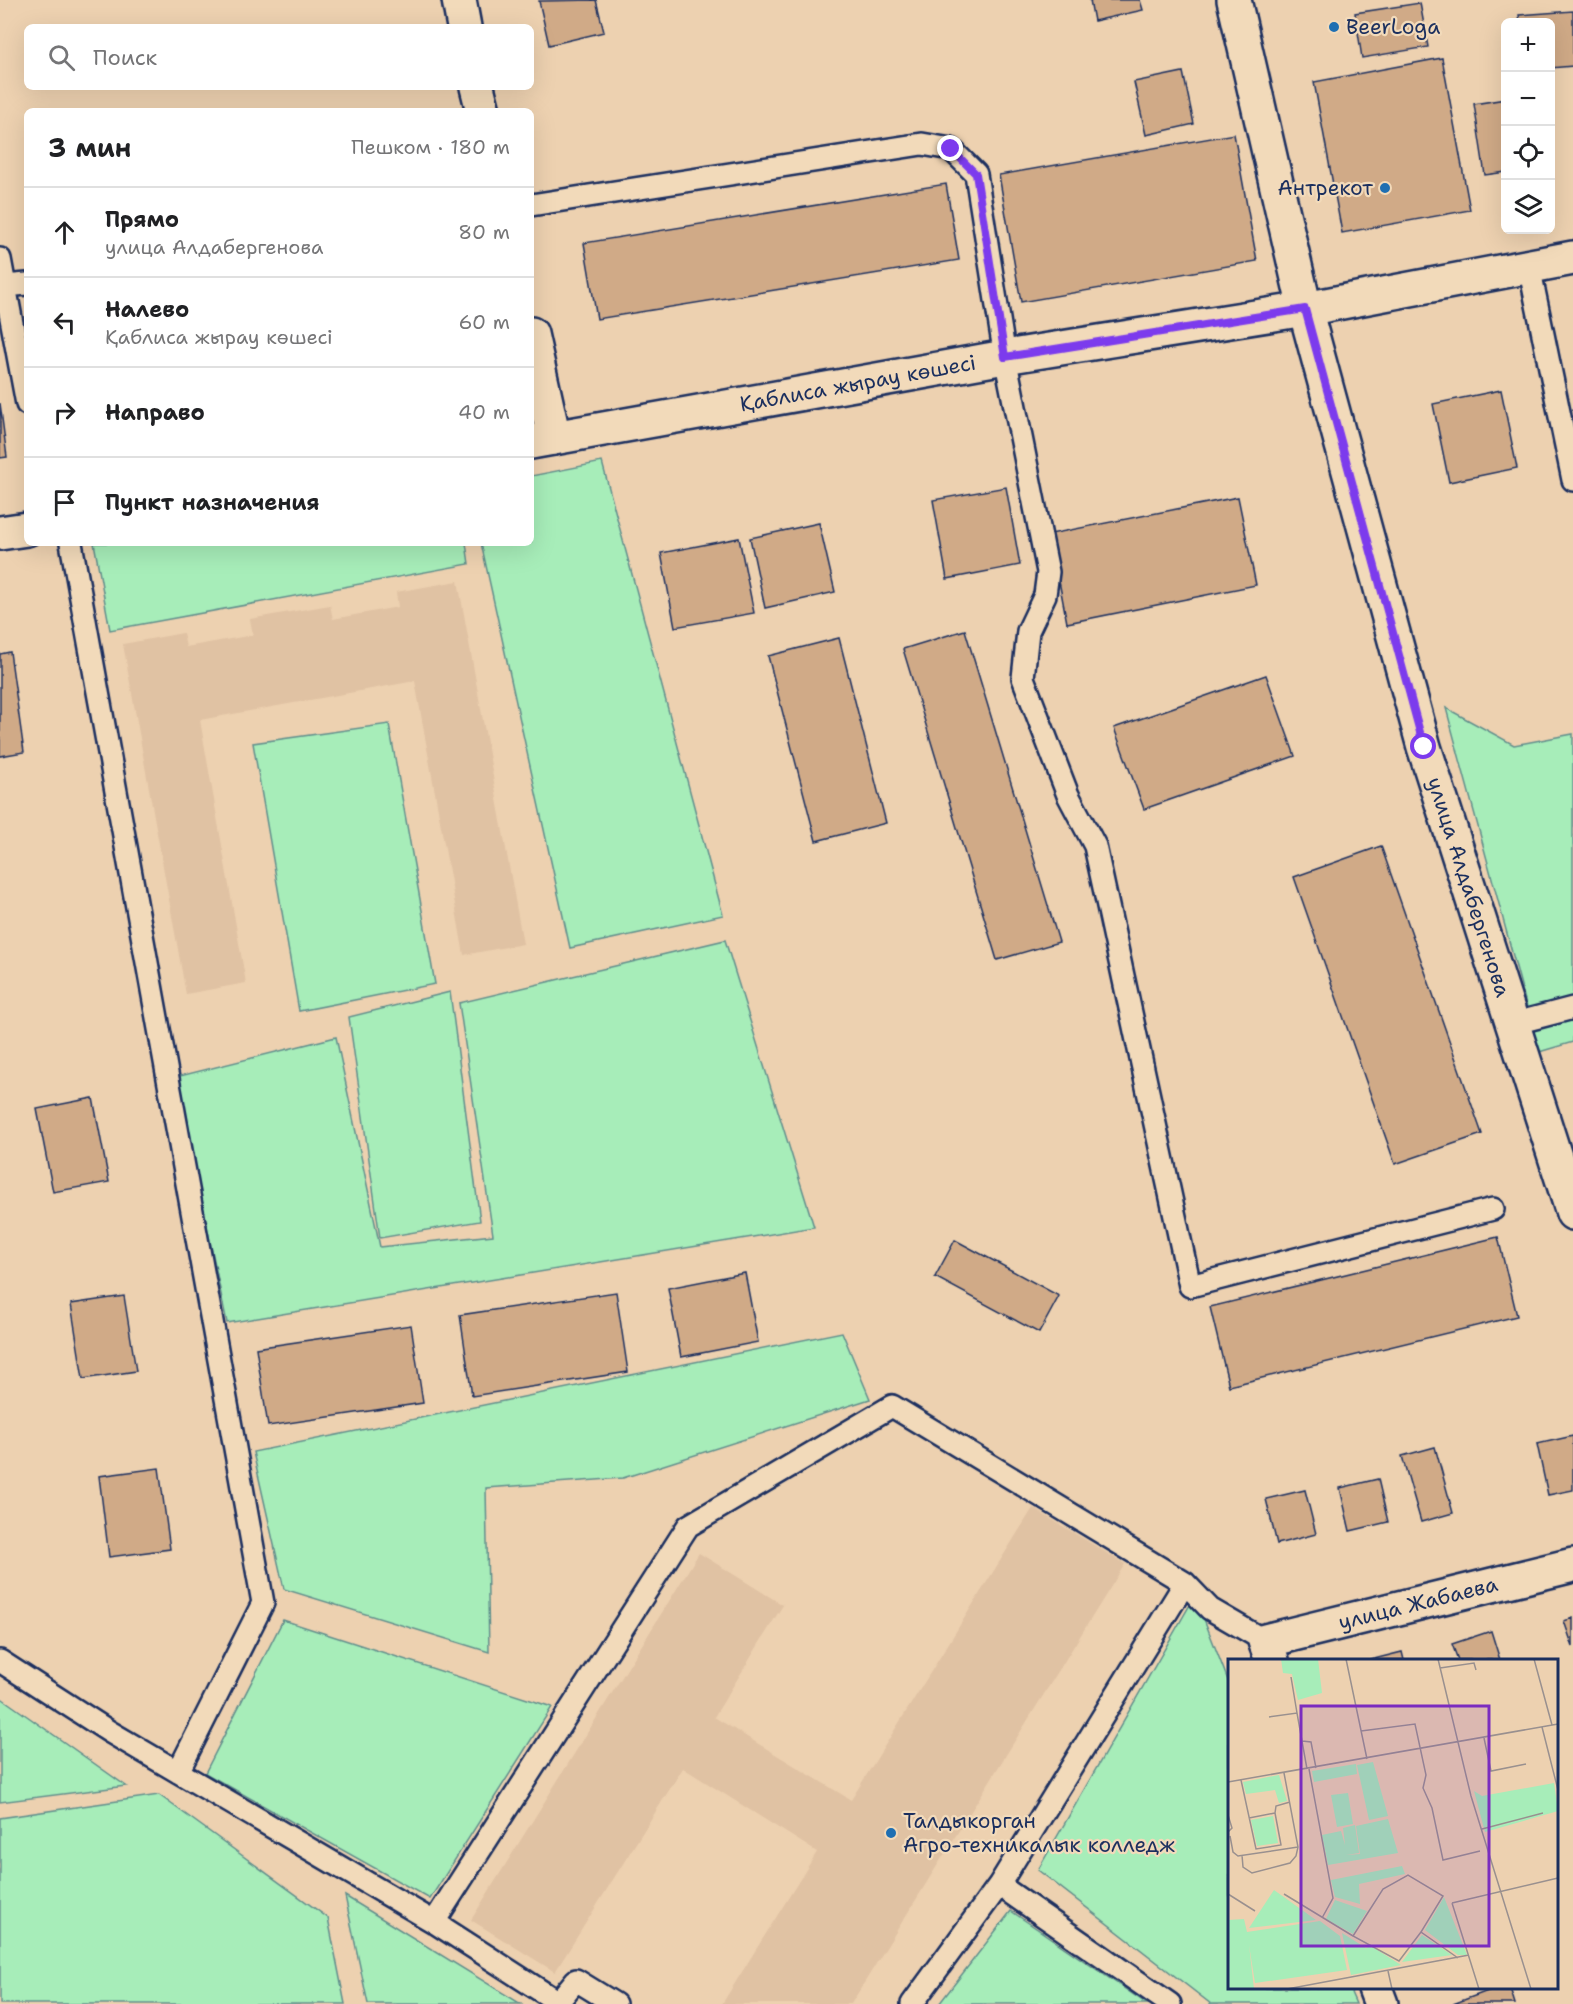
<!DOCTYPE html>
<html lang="ru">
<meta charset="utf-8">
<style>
:root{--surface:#fff;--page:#f6f6f6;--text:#202124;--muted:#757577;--line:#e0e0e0}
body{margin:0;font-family:"Shantell Sans",sans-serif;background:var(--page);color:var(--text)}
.controls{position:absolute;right:18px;top:18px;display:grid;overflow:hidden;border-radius:9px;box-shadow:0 6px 24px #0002}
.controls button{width:54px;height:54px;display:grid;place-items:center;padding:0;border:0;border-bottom:2px solid var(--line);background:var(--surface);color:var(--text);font:30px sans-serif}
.stop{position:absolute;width:18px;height:18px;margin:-14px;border:4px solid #7c3aed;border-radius:50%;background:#fff}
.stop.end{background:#7c3aed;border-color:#fff;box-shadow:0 2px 6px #0008}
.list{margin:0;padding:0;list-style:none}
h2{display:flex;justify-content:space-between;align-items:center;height:78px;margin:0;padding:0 24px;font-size:26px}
h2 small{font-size:20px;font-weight:400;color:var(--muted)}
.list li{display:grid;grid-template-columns:39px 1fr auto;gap:18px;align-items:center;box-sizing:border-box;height:90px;padding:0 24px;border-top:2px solid var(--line)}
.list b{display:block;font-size:22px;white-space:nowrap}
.list p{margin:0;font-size:20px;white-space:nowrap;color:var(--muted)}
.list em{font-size:20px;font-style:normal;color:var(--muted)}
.icon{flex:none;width:33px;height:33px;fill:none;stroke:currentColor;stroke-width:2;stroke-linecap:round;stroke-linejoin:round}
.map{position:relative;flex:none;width:1573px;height:2004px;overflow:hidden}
.search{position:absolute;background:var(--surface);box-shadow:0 6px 24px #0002;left:24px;top:24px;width:510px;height:66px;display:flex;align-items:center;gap:15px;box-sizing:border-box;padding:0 21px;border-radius:9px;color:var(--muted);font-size:22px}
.panel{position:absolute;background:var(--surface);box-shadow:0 6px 24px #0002;left:24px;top:108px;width:510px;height:438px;border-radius:9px}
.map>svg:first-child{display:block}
.built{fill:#e0c2a3}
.green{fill:#a7edb9;stroke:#618e8c;stroke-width:1.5}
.building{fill:#d0aa87;stroke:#1b2f5e;stroke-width:1.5}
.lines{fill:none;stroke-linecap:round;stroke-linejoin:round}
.service-casing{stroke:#1b2f5e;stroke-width:26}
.minor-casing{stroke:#1b2f5e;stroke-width:38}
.tertiary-casing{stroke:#1b2f5e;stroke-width:38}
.service{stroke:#f2daba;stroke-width:21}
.minor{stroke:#f2daba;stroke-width:33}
.tertiary{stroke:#f2daba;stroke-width:33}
.route{stroke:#7c3aed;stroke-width:8}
.poi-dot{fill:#1f6fb2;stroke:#f2daba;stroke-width:2}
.labels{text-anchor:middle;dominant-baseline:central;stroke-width:4.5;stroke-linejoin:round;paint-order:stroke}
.poi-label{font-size:21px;fill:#1b2f5e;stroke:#f2daba;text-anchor:start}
.street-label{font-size:21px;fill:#1b2f5e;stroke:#f2daba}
.inset-road{fill:none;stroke:#99908f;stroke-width:1.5}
.view{fill:#7b2cbf;fill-opacity:0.15;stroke:#7b2cbf;stroke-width:3}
.inset-edge{fill:none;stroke:#1b2f5e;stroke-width:3}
</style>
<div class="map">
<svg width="1573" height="2004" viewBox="0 0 1573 2004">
<rect width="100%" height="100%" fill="#edd1b0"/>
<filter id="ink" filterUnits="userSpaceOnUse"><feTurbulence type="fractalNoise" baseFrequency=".0167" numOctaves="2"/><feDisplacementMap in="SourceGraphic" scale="12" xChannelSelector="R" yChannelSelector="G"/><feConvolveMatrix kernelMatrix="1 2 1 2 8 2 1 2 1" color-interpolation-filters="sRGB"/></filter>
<g filter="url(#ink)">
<path class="built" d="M458,581l65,363 -59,11 -49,-274 -215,39 46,263 -60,11 -63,-350 60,-11 3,14 67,-12 -3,-16 80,-14 3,14 65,-12 -2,-15z
M1033,1508l92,56 -274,440h-129l95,-152 -134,-84 -128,204 -84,-52 228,-367 84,52 -69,112 137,83z"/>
<path class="green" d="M602,462l121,453 -153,33 -89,-405h50v-67z
M94,543h372l3,21 -359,66z
M1446,708l68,37 59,-11v308l-34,10z
M389,724l46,260 -136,27 -46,-268z
M725,940l89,287 -587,96 -51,-246 160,-40 44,210 113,-12 -34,-232z
M450,992l30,229 -100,17 -31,-221z
M842,1332l28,67 -247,79 -137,10 3,164 -205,-63 -31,-137z
M1195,1596l34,87 1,305h119l7,16h-145l-173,-134z
M283,1620l269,87 -122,192 -225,-126z
M0,1697l126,89 -126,16z
M159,1795l169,123 17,86h-345v-186z
M345,1896l176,108h-153z
M1011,1911l136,93h-208z"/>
<path class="building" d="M596,0l8,32 -55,13 -10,-44z
M1090,0h50l3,10 -49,11z
M1420,3l8,44 -66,11 -7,-45z
M1573,11v55l-23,2v-46h-30l-1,-7z
M1442,58l28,152 -128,23 -28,-151z
M1183,72l11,52 -48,11 -12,-53z
M1506,99v73l-21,3 -11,-71z
M1234,134l23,127 -236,41 -22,-127z
M946,184l13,76 -362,59 -13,-76z
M1501,390l16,78 -68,14 -16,-78z
M0,403l7,54 -7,1z
M1006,487l14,78 -73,14 -14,-79z
M1238,497l18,88 -189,38 -17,-89z
M819,523l16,69 -70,16 -15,-70z
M739,538l15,75 -79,14 -14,-74z
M965,630l94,312 -62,18 -94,-311z
M839,638l47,185 -70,18 -48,-185z
M10,652l14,100 -24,4v-102z
M1266,675l29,81 -151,53 -30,-81z
M1381,846l101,288 -87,30 -101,-287z
M93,1098l16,84 -56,10 -16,-83z
M1498,1237l19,79 -288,70 -19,-79z
M955,1240l104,56 -20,37 -104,-56z
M745,1273l13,69 -77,15 -13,-69z
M616,1292l12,80 -156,24 -12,-81z
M124,1296l12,75 -53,8 -12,-75z
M411,1325l12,78 -155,23 -12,-78z
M1573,1436v54l-25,5 -11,-51z
M1435,1447l18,66 -32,9 -19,-66z
M159,1468l11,81 -61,8 -10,-81z
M1378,1479l10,43 -38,9 -10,-43z
M1305,1490l11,44 -39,10 -11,-45z
M1573,1618v29l-9,-26z
M1491,1631l9,29h-42l-6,-16z
M1402,1652l2,8h-34z
M1496,1988h14l5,16h-62z"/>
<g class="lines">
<defs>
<path id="service" d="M531,205l391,-61 29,5 25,25 29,183 43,215 -3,23 -17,36 -5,47 45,117 27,51 95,440 303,-77
M0,259l27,145
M1529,266l44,214
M5,286l22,-2
M71,543l192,1060 -85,169
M1512,1024l61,-16
M1185,1583l25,26 55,32
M0,1661l110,71 324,190
M999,1885l171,119
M615,2004l-39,-24 -18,22 -124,-80 254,-396 204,-120 293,177 -186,302 -87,119"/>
<g id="minor">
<path d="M459,0l5,27"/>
<path d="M477,87l6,24"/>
<path d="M531,334l23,104"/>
<path id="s1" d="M1272,1660l-7,-19 308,-76"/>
<path d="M1375,1988l6,16"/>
</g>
<g id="tertiary">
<path id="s2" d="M1234,0l71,309 119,438 149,466"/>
<path id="s3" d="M531,442l474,-85 300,-48 268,-51"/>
<path d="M0,533l27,-4"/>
</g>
</defs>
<use href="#service" class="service-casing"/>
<use href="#minor" class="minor-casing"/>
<use href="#tertiary" class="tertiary-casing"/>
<use href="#service" class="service"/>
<use href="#minor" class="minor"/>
<use href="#tertiary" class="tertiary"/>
</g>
</g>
<g class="lines" filter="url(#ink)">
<path class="route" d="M951,149l25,25 29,183 300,-48 119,438"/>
</g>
<g class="poi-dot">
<circle cx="1334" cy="27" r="6"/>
<circle cx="1385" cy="188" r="6"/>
<circle cx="891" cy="1833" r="6"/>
</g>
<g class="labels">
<g class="poi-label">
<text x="1346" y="27">BeerLoga</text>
<text x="1373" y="188" text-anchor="end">Антрекот</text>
<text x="903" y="1821">Талдыкорган<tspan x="903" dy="24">Агро-техникалык колледж</tspan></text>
</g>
<g class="street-label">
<text stroke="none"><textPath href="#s3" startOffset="332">Қаблиса жырау көшесі</textPath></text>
<text stroke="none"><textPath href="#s2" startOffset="918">улица Алдабергенова</textPath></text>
<text stroke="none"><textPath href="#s1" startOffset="178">улица Жабаева</textPath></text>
</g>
</g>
<g transform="translate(1228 1659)">
<rect width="330" height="330" fill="#edd1b0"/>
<path d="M53,0h37l4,34 -24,7 -6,-26 -9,-1zM145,103l15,54 -19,4 -12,-55zM128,105l1,10 -43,8 -2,-11zM51,116l8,26 -8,2 -4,-13 -29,4 -3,-12zM326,124l4,28 -73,21 -11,-41 8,5zM120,134l5,31 -16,3 -6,-32zM45,157l5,27 -21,3 -6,-26zM160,160l10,34 -70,12 -6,-30 19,-4 4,14 -2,-17 12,-3 4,28 -13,2 14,-1 -4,-28zM174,207l3,8 -46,10 1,20 -25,-7 -4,-17zM46,231l42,30 -67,8zM216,238l23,58h-9l-33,-25zM107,241l32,11 -14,23 -27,-15zM16,260l3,13 73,-11 20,15 7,34 -92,13 -6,-38 5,44h-26v-69zM114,274l24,15 5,-2 30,19 -50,10zM194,276l30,20 -50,7z" fill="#a7edb9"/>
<path class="inset-road" d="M118,0l21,100M210,0l33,137 60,193M306,0l18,66M212,9l34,-5 2,7M63,18l6,36M41,58l28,-4 10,56M314,68l16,63M133,72l54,-7 11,51 -3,13 9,20 11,52 37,-9M256,79l7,33 35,-7M74,82l9,1 5,26M81,110l24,129 -11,20M13,121l15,69 25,-4 -6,-32 -26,5M0,123l330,-58M47,154l1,-7 14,-4M0,156l4,13 -4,4M254,170l61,-16M2,177l3,16 5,4 60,-9M14,196l1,12 9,6 38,-10 6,-7 2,-9 -14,-74M0,235l27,17M56,235l69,42M224,244l106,-25M224,244l27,86M193,273l-22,29 -46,-25 30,-47 25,-14 35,21 -22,36 37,26M160,312l4,18M59,330l182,-34"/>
<path class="view" d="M73,47h188v240h-188z"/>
<rect width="330" height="330" class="inset-edge"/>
</g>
</svg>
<div class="controls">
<button>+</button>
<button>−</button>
<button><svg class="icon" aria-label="locate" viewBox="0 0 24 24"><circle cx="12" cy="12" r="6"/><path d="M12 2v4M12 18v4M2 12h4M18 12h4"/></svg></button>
<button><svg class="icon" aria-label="layers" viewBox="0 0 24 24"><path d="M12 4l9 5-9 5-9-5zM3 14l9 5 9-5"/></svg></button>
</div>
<div class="stop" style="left:1424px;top:747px"></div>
<div class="stop end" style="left:951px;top:149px"></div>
<div class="search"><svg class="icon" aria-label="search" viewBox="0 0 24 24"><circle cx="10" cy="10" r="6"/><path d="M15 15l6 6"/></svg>Поиск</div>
<section class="panel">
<h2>3 мин<small>Пешком · 180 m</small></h2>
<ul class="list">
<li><svg class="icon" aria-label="ahead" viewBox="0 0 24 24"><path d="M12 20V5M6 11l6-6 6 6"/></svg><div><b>Прямо</b><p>улица Алдабергенова</p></div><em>80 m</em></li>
<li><svg class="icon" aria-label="left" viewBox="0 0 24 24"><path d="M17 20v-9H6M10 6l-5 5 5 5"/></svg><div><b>Налево</b><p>Қаблиса жырау көшесі</p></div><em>60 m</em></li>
<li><svg class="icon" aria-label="right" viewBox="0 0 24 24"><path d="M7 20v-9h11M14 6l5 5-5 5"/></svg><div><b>Направо</b></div><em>40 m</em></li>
<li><svg class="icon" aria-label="arrive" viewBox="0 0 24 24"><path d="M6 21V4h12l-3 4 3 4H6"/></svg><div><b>Пункт назначения</b></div></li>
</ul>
</section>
</div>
